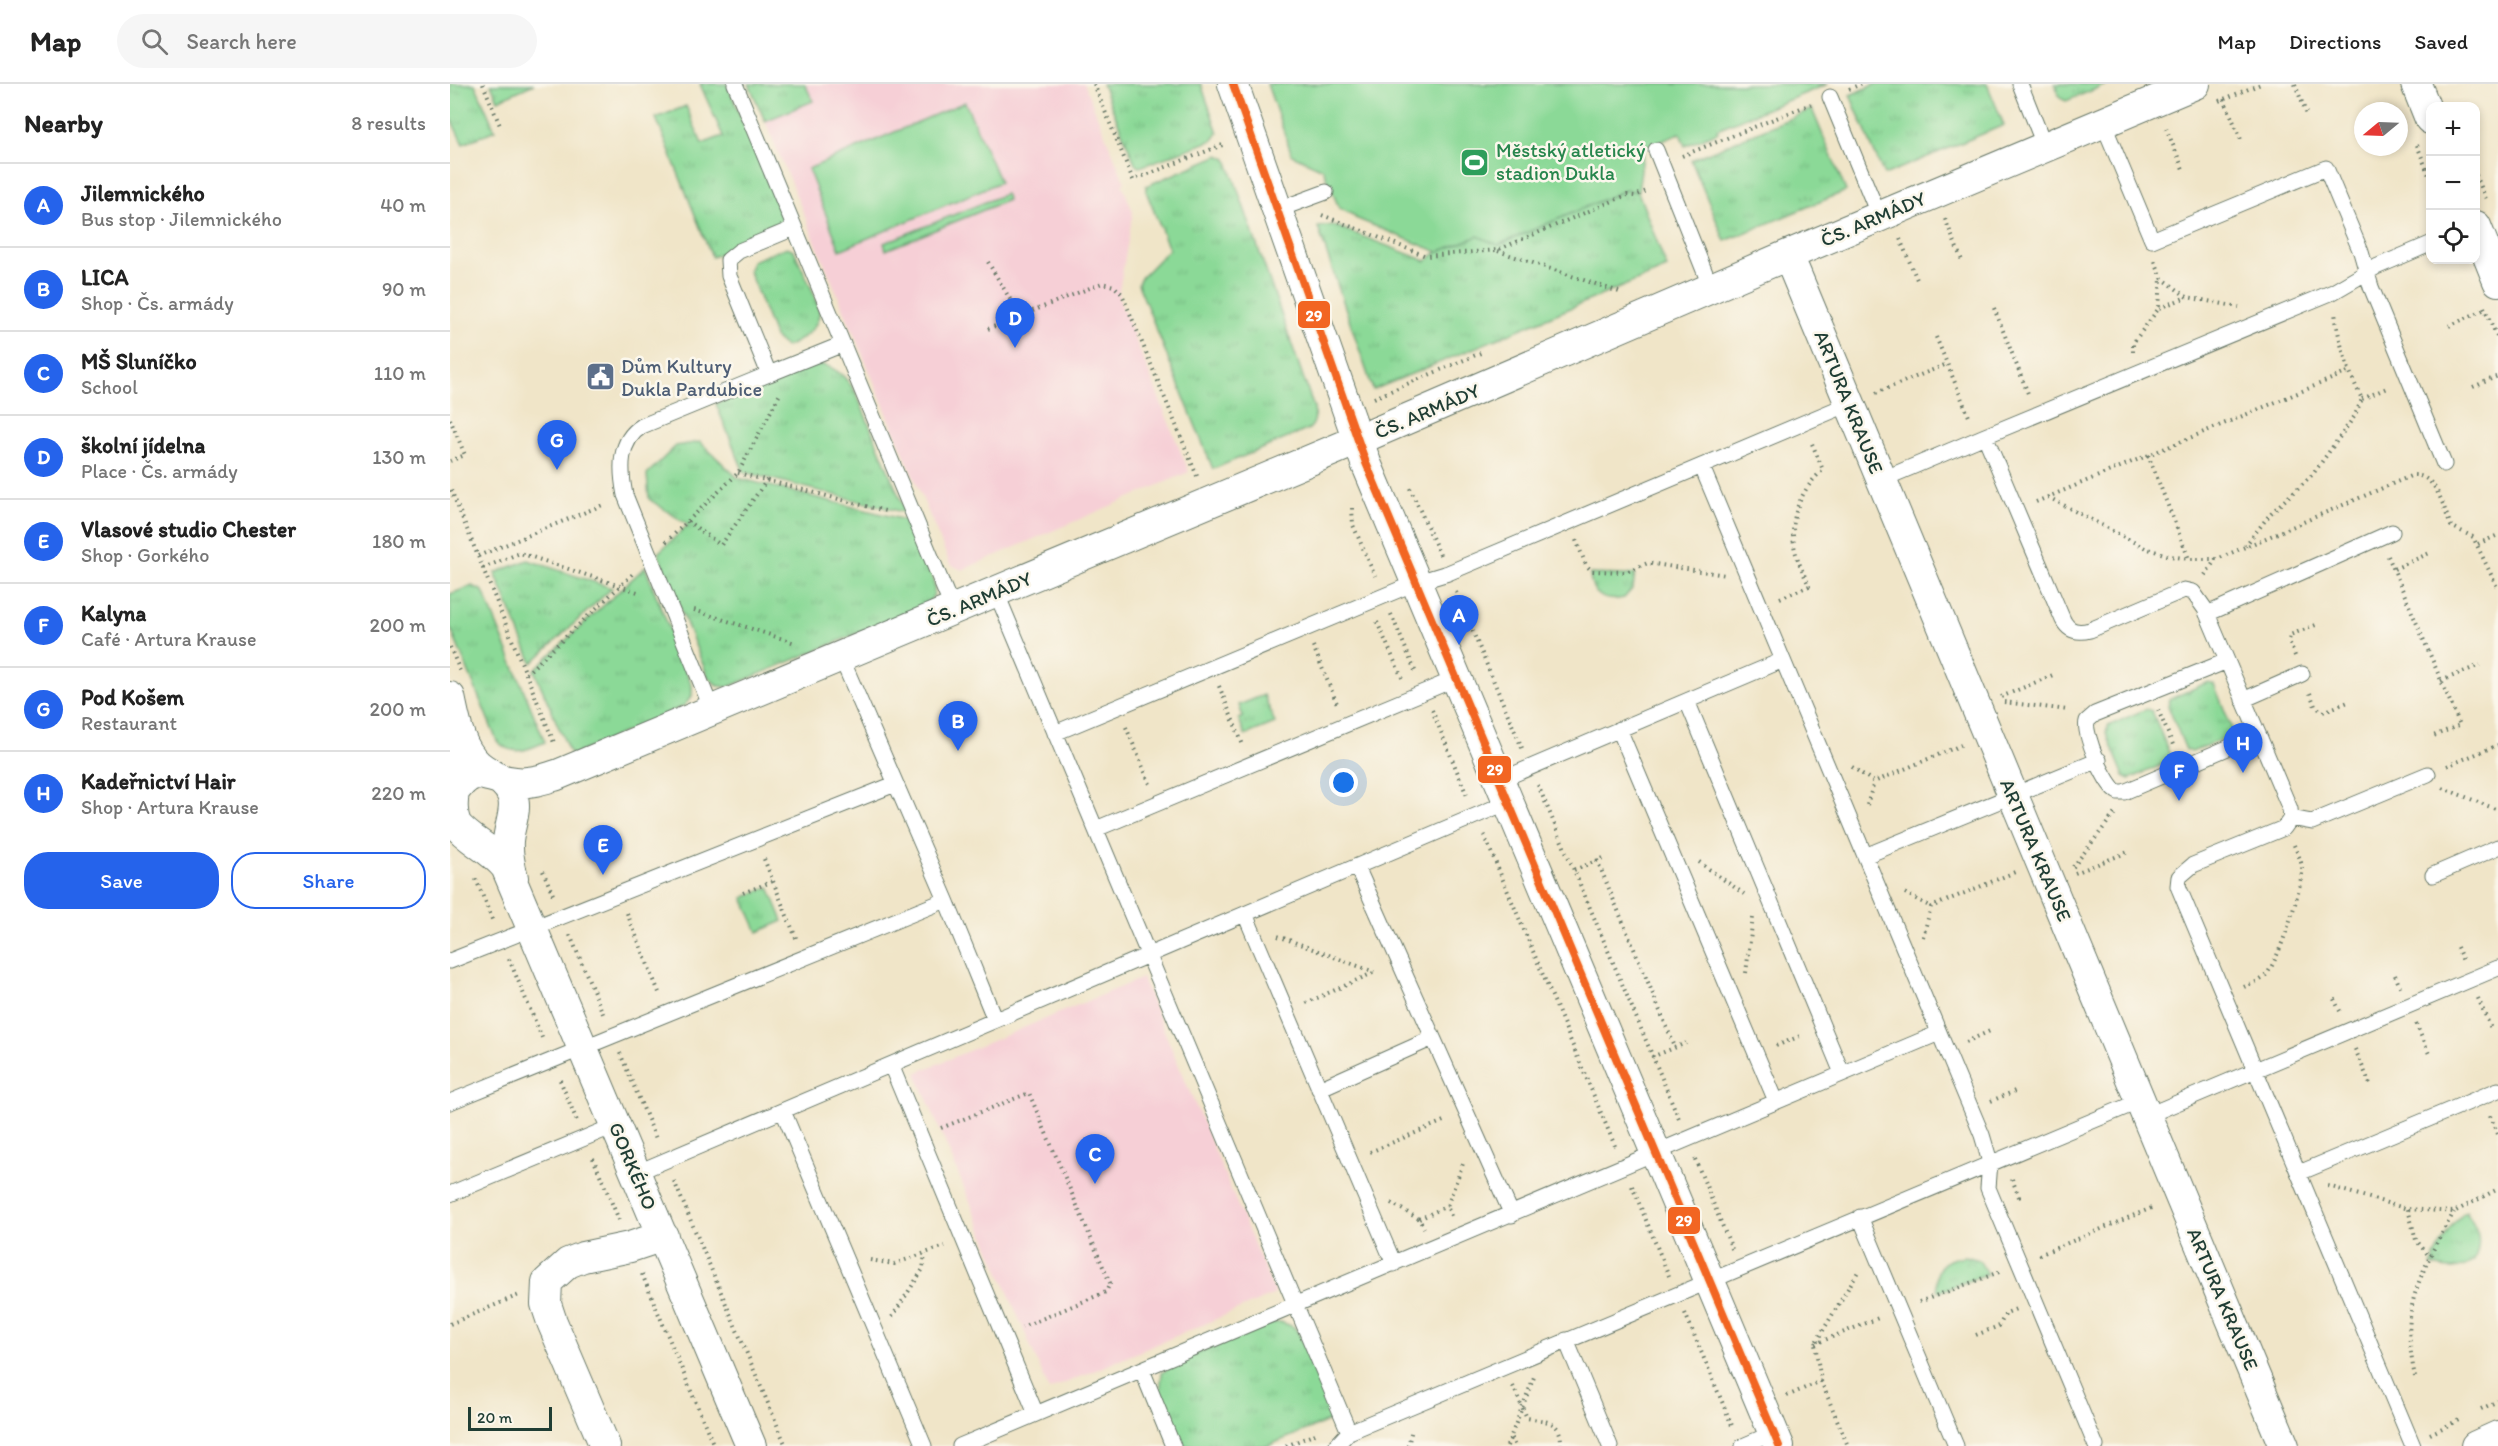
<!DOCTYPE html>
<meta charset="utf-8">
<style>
:root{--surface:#fff;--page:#f6f6f6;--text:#222;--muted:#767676;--line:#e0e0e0;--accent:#2563eb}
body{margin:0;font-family:Itim,sans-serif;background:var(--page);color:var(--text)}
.controls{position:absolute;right:18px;top:18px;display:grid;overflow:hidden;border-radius:12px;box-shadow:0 3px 9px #0003}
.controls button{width:54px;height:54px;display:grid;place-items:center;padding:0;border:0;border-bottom:2px solid var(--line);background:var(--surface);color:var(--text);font:30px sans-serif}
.compass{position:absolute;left:1904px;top:18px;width:54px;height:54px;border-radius:50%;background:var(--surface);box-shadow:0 3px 9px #0003;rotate:251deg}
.scale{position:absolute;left:18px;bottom:15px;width:84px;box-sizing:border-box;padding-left:6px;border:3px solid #1f3d34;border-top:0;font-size:16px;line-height:21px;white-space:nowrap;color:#1f3d34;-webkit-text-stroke:4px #fbf7ec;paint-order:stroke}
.you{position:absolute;left:894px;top:699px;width:21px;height:21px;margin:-15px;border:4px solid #fff;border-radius:50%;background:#1a73e8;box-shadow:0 0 0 9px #1a73e833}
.badge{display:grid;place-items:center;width:39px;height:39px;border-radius:50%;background:var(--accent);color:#fff;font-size:20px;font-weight:700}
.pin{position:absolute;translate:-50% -50px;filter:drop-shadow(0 2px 3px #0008)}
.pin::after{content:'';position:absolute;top:32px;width:21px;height:18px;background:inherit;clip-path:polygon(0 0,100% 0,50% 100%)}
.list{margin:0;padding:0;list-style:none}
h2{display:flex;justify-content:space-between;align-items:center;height:78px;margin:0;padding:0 24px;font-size:26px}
h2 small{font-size:20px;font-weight:400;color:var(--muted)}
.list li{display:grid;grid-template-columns:39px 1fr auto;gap:18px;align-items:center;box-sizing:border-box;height:84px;padding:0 24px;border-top:2px solid var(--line)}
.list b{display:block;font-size:22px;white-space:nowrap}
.list p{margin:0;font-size:20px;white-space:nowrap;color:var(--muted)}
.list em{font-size:20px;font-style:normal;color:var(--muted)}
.actions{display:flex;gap:12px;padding:18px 24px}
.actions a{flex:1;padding:14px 0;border:2px solid var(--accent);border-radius:24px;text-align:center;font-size:21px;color:var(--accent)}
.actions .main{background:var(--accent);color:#fff}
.icon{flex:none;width:33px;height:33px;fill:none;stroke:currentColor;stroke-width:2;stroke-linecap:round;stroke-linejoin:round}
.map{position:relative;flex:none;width:2048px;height:1362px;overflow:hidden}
header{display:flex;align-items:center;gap:36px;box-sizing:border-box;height:84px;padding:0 30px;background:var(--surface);border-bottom:2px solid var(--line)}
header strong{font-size:28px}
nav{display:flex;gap:33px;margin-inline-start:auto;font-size:21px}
.search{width:420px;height:54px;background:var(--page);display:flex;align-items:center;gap:15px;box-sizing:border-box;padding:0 21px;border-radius:33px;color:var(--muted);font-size:22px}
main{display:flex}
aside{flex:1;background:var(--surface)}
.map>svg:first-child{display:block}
.built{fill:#f6cfd6}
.grass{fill:url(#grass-tufts);stroke:#558b66;stroke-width:1.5}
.garden{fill:#8bd997;stroke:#558b66;stroke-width:1.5}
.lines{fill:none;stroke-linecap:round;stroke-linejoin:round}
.service-casing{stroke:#687868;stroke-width:17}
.minor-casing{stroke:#687868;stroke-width:32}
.path{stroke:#687868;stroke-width:4;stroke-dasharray:1.5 4.5;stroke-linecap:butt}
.service{stroke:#fff;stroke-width:15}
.minor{stroke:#fff;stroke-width:30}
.bus-1-casing{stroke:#fbf7ec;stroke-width:12}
.bus-1{stroke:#f26522;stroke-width:8}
.labels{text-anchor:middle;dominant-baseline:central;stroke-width:5;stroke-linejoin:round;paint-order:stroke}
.leisure-label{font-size:20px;fill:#27864d;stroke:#fbf7ec;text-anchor:start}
.street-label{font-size:20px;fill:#1f3d34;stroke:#fbf7ec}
.service-label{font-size:20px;fill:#4e5e75;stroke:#fbf7ec;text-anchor:start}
.line-badge{stroke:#fbf7ec;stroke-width:2}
.badge-label{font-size:16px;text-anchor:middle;font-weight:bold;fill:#fff}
</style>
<header>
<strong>Map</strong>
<div class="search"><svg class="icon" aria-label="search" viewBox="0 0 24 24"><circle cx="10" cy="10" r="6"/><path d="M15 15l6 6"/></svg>Search here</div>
<nav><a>Map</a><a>Directions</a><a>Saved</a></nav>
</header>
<main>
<aside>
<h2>Nearby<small>8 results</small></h2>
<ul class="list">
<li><span class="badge">A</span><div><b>Jilemnického</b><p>Bus stop · Jilemnického</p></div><em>40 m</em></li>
<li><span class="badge">B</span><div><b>LICA</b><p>Shop · Čs. armády</p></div><em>90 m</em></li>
<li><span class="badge">C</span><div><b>MŠ Sluníčko</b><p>School</p></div><em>110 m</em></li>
<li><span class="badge">D</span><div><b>školní jídelna</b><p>Place · Čs. armády</p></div><em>130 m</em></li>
<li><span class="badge">E</span><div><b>Vlasové studio Chester</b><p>Shop · Gorkého</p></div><em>180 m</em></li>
<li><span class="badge">F</span><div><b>Kalyna</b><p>Café · Artura Krause</p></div><em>200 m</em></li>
<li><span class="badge">G</span><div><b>Pod Košem</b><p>Restaurant</p></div><em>200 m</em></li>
<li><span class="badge">H</span><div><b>Kadeřnictví Hair</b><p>Shop · Artura Krause</p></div><em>220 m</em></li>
</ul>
<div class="actions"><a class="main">Save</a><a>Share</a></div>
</aside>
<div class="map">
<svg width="2048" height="1362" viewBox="0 0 2048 1362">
<defs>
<pattern id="grass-tufts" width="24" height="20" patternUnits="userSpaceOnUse" patternTransform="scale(1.5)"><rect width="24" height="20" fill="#8bd997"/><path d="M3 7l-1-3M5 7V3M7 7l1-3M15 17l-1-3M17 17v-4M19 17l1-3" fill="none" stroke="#78bb83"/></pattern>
</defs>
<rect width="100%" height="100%" fill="#fbf7ec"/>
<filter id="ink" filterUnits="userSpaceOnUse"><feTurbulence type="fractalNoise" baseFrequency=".0167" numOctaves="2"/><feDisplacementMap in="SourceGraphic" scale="12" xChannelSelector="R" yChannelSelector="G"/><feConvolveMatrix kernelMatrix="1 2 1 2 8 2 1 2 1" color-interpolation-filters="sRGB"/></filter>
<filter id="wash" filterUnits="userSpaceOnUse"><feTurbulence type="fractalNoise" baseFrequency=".008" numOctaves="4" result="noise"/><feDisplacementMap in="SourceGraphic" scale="24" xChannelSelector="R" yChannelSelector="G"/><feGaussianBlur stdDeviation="1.35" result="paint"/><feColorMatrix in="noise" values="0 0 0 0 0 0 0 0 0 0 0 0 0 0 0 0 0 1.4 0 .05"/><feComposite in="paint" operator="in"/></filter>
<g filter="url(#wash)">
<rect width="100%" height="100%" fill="#f0e5c8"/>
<path class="built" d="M355,0h279l41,99 -3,1 11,28 -15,85 71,175 -227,98 -12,-6 -185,-443 47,-20z
M692,894l133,316 -226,96 -133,-317z"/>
<path class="grass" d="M0,0h25l20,46 -32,14 -13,-27z
M41,0h43l-36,16z
M250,0h27l56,134 -11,16 -60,23 -56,-139 30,-12 16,38 21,-8z
M299,0h56l8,17 -48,20z
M652,0h99l17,49 -5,7 -73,27 -5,-4z
M1426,0h111l17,41 -120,50 -34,-80z
M1605,0h53l-42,17 -6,-3z
M1362,25l34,82 -121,50 -34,-81z
M769,71l8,4 87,249c1,8 2,15 -5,21l-96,40 -75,-185 2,-5 29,-30 -23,-58v-5z
M1175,106l13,2 29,76 -294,122 -55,-163 15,-2 93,36 12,-9 40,-16 21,9z
M337,163l7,3c6,16 23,46 25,61 2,16 -20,31 -33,36l-11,-9 -26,-67 3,-10z
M373,281c16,4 25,15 33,28l50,120 -162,-41 -28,-68 88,-37z
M250,358l38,36 171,43c6,15 28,57 25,72 -1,5 -4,8 -8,12l-198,82 -10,-1 -10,-9 -50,-124 30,-28 -39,-26 -2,-25 29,-28z
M78,476l84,28 -80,75 -37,-90z
M195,483l47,119v10l-8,10 -113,50 -37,-86z
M1185,489l-2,15 -9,10c-20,5 -33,-3 -34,-24l37,1z
M22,502l11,5 62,151c-18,8 -32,15 -48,-1l-47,-114v-33z
M1758,598l6,2 18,45 -2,7 -38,16 -6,-2 -18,-44 2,-7z
M814,611l11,28 -30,12 -6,-16 4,-2 -4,-12z
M1696,625l6,2 18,44 -2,7 -38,17 -6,-3 -18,-43 2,-7z
M319,803l14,34 -25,11 -15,-34z
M2016,1127c12,18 17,29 8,50 -15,10 -26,10 -43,4 9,-18 18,-42 35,-54z
M1515,1172l14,4 8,14 -49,18c-5,-23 3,-33 27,-36z
M831,1238l13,5 6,8 32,77 -1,8 -64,26h-85l-22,-54 2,-19 14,-11 92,-39z"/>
<path class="garden" d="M817,0h561l-111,45 1,3 -33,14 -5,-13 -36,14 -6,45 -13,-2 -127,55 -20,-9 -40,16 -83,-34v-2l-16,-8 -16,-39 -31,-14z
M515,18l35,80 -160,68 -32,-81z
M555,110l3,6 -122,50 -2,-7z"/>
</g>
<g filter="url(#ink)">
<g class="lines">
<defs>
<path id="service" d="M285,0l218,526
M1570,0l25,63
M1380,13l49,119
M1653,39l49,117 174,-72 35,84 10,35 73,177
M1206,66l55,138
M827,126l49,-18
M344,144l-55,23 -11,9 1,16 40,98 74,-30
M1535,352l348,-144 43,-25 54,-23
M1252,383l280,668 8,27 -2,26 108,258
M1431,396l104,-44 78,184c6,12 15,13 27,10l94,-40 9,2 12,17 85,200 1,9 -7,10 -91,37 -14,12 -1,9 235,560
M546,508l353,840
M1757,530l185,-82
M391,573l105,243 49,120
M1777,577l-132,53 -8,7c-4,12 19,66 31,71h6l134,-57
M1793,616l59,-26
M1237,617l155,372
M262,626l-87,-215c-5,-25 -7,-54 17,-69l127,-52
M1169,645l157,372
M605,649l360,-150 33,-10 403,-170
M1048,697l285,-121
M1841,734l21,4 116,-48
M646,745l359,-150
M1415,772l234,-96
M907,783l155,348
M1983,791l65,-28
M795,830l149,350
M0,877l445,-177
M441,981l145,349
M869,1005l114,-51
M0,1018l496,-202
M333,1027l141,335
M1696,1032l352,-148
M186,1089l872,-371
M1849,1089l199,-83
M0,1110l166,-69
M1410,1133l96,229
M1116,1256l44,106
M692,1286l31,76
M510,1362l979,-413
M886,1362l13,-14 791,-331
M1293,1362l30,-13"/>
<path id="minor" d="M783,0l133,379 413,983
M1966,0l14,35
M2026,142l22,55
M1338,171l496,1191
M0,613c5,23 9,51 28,68 12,10 28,14 34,30 6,14 -3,31 -4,46 -1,13 2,25 5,37
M0,663c4,11 6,20 5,32 -1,16 -5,30 1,45 12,16 36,25 50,43l245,579
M0,713c26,-37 30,-19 65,-15 15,2 28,-3 42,-7l801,-335 430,-185 407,-171
M155,1362l-53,-124 -6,-18 1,-22 21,-19 15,-6 47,-10 33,-11
M2026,1362l22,-10"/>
</defs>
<use href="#service" class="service-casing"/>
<use href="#minor" class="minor-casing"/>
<path class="path" d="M33,0l18,44
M644,0l39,96 92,-36
M1845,0l11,29
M1399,5l12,-5
M1774,15l18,43
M1769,17l42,-17
M1716,44l17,41
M1967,61l13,33
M1232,72l129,-52
M2026,91l10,24
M872,131l104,41 71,-6 130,-55 8,1 14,-6
M1495,135l18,44
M1450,155l18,43
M1048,167l124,42
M1705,177l7,17 25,19 52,10
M538,178l32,54
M2034,223l14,32
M1544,224l35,88
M1709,224l28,-11
M1999,242l36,-17
M538,245l114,-46 12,3 8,8 75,182
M1486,253l34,82
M1683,268v-9l26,-35 2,-29
M2023,303l25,-11
M1426,309l71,-29
M924,314l109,-46
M1912,315l27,-12
M0,335l15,36 -15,6
M1698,371l41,104h28l196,-84c25,0 30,33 38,51l22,11 25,52
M288,389l151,39
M960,404l30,67
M1,406l104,255
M1598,413l97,51 25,8 19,3
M1586,418l312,-130
M902,424l1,17 22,51
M237,437l34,24 46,-65
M1126,456l10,25 6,6 34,1 22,-9 78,12
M216,458l72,-69 43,-81
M2028,460l20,-9
M1795,462l26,-33 42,-39 41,-57 8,-18c-14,-28 -23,-55 -27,-86
M28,472l127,-52
M1938,472l72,169 -29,12
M33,484l37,-15 121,40
M1944,485l38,-17
M1755,491l11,-16
M1006,508l66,156
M1330,514l29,-12c-5,-12 -11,-24 -14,-36 -7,-30 5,-60 28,-80l-12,-29
M244,526l101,33
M941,530l25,59
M927,538l25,56
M863,562l25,60
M0,563l10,24
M1845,572l-6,-15 1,-6 26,-10
M76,590l109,-102
M1991,597l39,-16
M769,602l24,59
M1860,609l5,13 8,6 25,-10
M1551,613l52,-22
M1554,618l64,8
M982,626l36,88
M1708,626l16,37
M676,643l24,57
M1997,682l51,-21
M1402,683l22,15 87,-37
M1088,701l142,336
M1993,704l55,22
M1417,721l7,-23
M1034,751l131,311
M314,775l32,79
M1147,776l78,187
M1249,778l45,32
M1623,783l42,-54
M1124,786l32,-13
M93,787l11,26
M1625,789l53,-21
M26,795l17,43
M293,809l30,-12
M1455,809l26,14
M177,829l33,82
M120,851l34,81
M828,852l96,36
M1473,853l8,-30 84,-35
M2007,863l6,14
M59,875l34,81
M1296,889l7,-56
M1945,891l5,12
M1794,903c6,-3 15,-5 20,-10 14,-12 39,-91 38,-110 -1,-7 -5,-15 -8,-22
M2028,914l14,33
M1884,915l6,12
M856,919l67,-30
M1966,940l14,32
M1516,958l24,-11
M1326,962l27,-11
M1905,965l15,35
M170,969l37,88
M1202,973l34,-14
M110,996l17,41
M1541,1017l24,-10
M2040,1032l8,18
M491,1044l88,-35 81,190 -4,9 -84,35
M920,1068l76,-32
M143,1074l26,62
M1245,1075l37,90
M1562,1095l7,18 -3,1
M224,1097l112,265
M1182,1102l37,90
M1878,1102l80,23 46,3 44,-23
M941,1119l28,16 5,9
M1958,1125l8,31 13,16
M1001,1132l-4,-10 17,-45
M969,1135l28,-13
M1589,1171l115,-48
M420,1176l24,4 51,-18
M192,1190l72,172
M1469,1218l83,-31
M1235,1229l48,115
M442,1233l31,-48 2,-15
M0,1240l69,-29
M1526,1251l23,-9 7,-13 10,-4
M1365,1260l66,-27
M1965,1293c-4,-21 -8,-44 -4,-66 5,-32 27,-71 43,-99
M1371,1297l27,65
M1063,1302l14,32c19,4 35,1 34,28
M1337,1312l34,-15 -6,-37 44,-74
M2031,1325l17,-8
M1980,1350l31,-15
M1061,1354l4,8
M836,1362l32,-13
M958,1362l4,-17
M1057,1362l27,-69"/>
<use href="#service" class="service"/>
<use href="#minor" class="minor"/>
<defs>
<path id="bus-1" d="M783,0l133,379 413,983"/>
</defs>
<use href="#bus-1" class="bus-1-casing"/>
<use href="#bus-1" class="bus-1"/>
</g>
</g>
<defs>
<symbol id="stadium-square" viewBox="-11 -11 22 22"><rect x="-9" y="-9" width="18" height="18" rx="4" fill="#2e9e5b" stroke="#fbf7ec"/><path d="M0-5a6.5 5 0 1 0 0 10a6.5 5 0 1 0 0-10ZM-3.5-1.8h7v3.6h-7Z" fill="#fff"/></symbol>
<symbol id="civic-square" viewBox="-11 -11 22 22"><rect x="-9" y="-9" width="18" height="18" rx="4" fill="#5c6f8a" stroke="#fbf7ec"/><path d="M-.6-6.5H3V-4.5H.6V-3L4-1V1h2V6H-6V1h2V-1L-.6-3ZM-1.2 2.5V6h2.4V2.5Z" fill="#fff"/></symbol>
</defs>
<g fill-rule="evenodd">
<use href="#stadium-square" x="1008" y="62" width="33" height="33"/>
<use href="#civic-square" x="134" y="276" width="33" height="33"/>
</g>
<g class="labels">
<g class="leisure-label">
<text x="1046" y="66">Městský atletický<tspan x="1046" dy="23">stadion Dukla</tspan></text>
</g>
<g class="street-label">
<text transform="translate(1423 135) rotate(-23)">ČS. ARMÁDY</text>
<text transform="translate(1399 318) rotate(68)">ARTURA KRAUSE</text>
<text transform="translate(977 327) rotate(-23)">ČS. ARMÁDY</text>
<text transform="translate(529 515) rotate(-23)">ČS. ARMÁDY</text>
<text transform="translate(1586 766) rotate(67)">ARTURA KRAUSE</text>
<text transform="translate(183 1082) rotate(67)">GORKÉHO</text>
<text transform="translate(1773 1215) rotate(67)">ARTURA KRAUSE</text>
</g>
<g class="service-label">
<text x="171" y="282">Dům Kultury<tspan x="171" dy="23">Dukla Pardubice</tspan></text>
</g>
</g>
<g class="line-badge">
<rect x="847" y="216" width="34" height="29" rx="6" fill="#f26522"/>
<rect x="1027" y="671" width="35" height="29" rx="6" fill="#f26522"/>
<rect x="1217" y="1122" width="34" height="29" rx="6" fill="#f26522"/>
</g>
<g class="badge-label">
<text x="864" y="237">29</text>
<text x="1045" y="691">29</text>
<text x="1234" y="1142">29</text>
</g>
</svg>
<div class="controls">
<button>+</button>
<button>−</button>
<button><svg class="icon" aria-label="locate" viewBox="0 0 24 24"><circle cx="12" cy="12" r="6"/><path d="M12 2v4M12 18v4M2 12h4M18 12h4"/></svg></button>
</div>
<svg class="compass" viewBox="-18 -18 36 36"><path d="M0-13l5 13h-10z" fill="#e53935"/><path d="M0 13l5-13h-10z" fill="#767676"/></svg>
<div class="scale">20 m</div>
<div class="you"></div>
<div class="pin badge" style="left:1009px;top:561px">A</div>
<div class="pin badge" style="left:508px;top:667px">B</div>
<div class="pin badge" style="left:645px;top:1100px">C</div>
<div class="pin badge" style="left:565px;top:264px">D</div>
<div class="pin badge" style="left:153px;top:791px">E</div>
<div class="pin badge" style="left:1729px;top:717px">F</div>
<div class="pin badge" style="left:107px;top:386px">G</div>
<div class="pin badge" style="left:1793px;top:689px">H</div>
</div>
</main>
